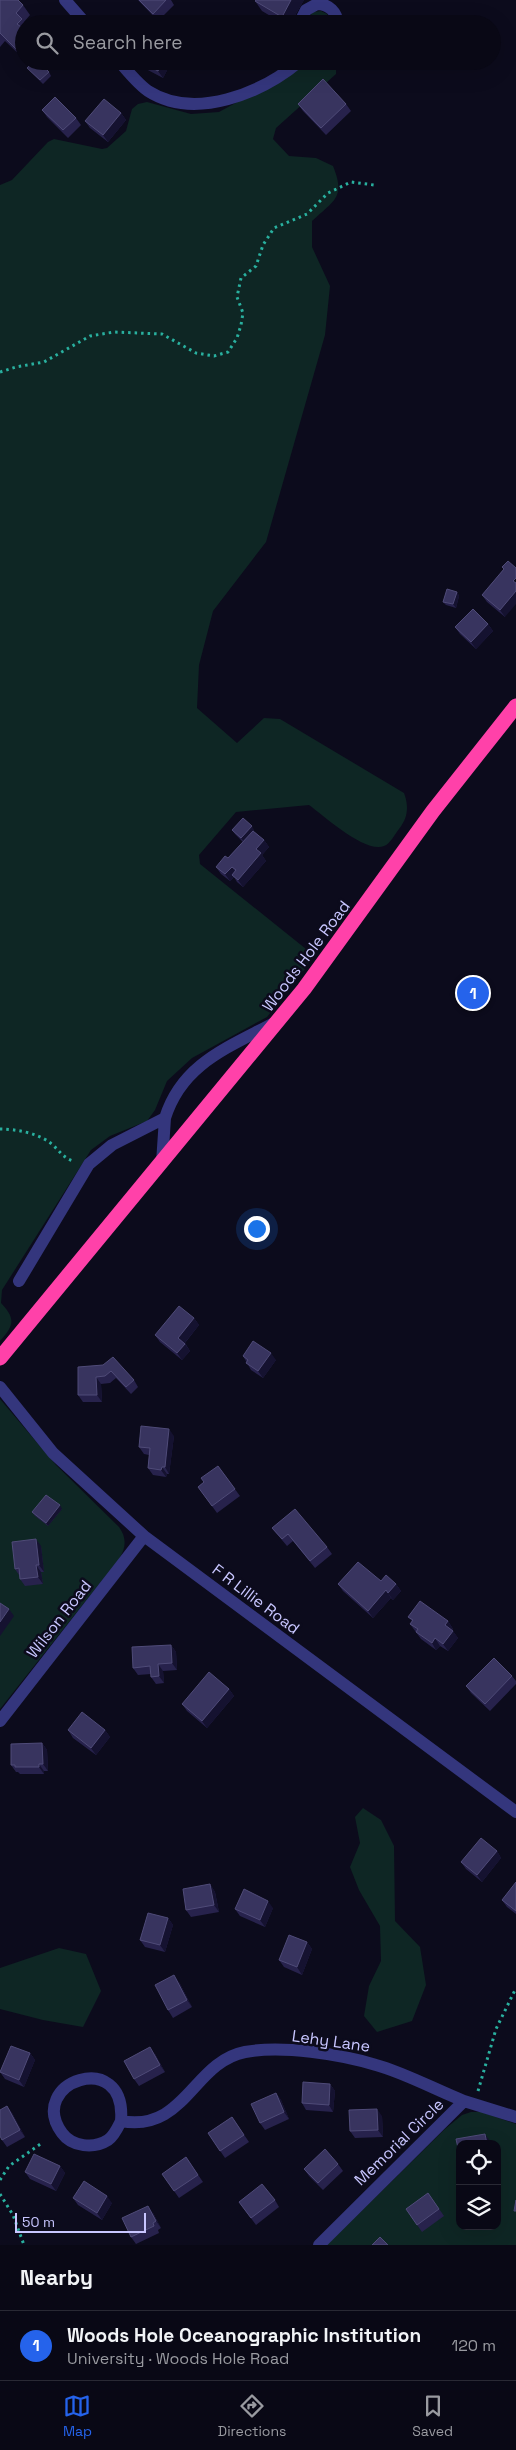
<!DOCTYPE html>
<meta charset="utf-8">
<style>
:root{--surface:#090815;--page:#12111e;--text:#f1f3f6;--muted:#999aa0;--line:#292934;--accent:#2563eb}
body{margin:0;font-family:"Space Grotesk",sans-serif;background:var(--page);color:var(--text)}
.controls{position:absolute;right:15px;bottom:15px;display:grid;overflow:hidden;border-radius:10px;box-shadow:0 5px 20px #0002}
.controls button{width:45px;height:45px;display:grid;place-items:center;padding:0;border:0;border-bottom:1px solid var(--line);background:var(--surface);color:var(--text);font:25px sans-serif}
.scale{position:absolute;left:15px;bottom:12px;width:131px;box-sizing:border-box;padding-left:5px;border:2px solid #c8c6ff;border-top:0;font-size:14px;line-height:18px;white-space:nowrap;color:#c8c6ff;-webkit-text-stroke:4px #0c0b1c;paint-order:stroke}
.you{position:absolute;left:256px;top:1228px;width:18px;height:18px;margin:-12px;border:4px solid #fff;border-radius:50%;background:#1a73e8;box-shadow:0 0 0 8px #1a73e833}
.badge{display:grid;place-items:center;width:32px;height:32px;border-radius:50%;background:var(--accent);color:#fff;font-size:16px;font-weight:700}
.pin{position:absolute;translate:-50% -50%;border:2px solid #fff;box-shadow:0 1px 5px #0006}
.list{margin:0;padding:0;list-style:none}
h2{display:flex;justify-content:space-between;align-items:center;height:65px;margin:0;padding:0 20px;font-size:21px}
h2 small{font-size:16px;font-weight:400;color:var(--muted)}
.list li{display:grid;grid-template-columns:32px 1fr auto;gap:15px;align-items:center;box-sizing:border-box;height:70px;padding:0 20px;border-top:1px solid var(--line)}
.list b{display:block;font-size:19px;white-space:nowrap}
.list p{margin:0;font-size:16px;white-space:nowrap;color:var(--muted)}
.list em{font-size:16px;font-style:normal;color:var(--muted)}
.icon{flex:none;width:28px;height:28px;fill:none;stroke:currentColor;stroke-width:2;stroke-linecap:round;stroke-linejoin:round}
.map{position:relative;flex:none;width:516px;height:2245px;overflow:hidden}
.search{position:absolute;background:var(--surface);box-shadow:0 5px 20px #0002;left:15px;right:15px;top:15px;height:55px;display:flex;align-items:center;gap:12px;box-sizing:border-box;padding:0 18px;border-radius:28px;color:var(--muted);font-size:19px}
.sheet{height:135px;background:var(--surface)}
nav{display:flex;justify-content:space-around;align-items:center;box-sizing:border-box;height:70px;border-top:1px solid var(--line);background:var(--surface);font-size:14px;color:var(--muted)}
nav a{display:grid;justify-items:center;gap:2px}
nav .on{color:var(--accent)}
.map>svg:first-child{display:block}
.green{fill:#0e2624;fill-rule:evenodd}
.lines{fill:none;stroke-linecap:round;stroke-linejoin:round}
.path{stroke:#29b09f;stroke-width:3;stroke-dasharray:2.5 4;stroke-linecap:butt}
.minor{stroke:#34367d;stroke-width:12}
.highway{stroke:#ff41a9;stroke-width:15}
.wall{fill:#27224c}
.shaded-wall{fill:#151230}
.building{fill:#38345f;stroke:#4f4b78}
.labels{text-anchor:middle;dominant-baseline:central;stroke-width:5;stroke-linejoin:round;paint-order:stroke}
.street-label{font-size:16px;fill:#c8c6ff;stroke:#0c0b1c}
</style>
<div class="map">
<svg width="516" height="2245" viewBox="0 0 516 2245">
<rect width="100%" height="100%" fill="#0c0b1c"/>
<path class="green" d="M321,11l6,3 6,10h-30l10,-12z
M312,61h24v13l-60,54 -3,11 16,17 27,2 17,8c13,32 1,34 -21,55v26l18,39 -5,49 -59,207 -53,69 -14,54 -2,43 40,35 27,-25 16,1 124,74c5,13 4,25 -5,36 -4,5 -9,15 -15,17 -18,8 -60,-30 -75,-41l-73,7 -37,43 1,9 106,85 4,8 -2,8 -41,52 -75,41 -25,23 -12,29 -8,11 -37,15 -19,14 -89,140 -1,13c15,16 13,22 -1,38v-1156l12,-5 36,-38 6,-3 48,10 5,-1 19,-17 6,-22 6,-5 9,-2 44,12 28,-2z
M0,1399l56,66 63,62c8,11 7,21 0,32l-119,150z
M363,1808l18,12 13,26 1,75 25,26 6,38 -14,36 -35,11 -13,-16 5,-30 12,-25 -1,-35 -21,-36 -9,-23 10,-24 -5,-26z
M59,1948l27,6 15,37 -18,36 -40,-7 -43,-11v-41z
M471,2112h11l34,12v121h-189l118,-116 17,-14zM460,2144h37v82h-37z"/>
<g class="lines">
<path class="path" d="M0,372l16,-5 28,-5 46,-26 24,-4 48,2 34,19 18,3 14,-4 9,-14 4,-13 2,-12 -6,-16 4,-19 15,-12 7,-21 11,-17 33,-14 21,-21 23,-11 23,3
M0,1129c15,0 37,4 49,13 9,6 14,17 25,19
M478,2091l18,-62 20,-41
M0,2180l9,-14 33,-23
M0,2194l13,21 11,30"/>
<path class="minor" d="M65,0l21,24
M299,24l7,-14 11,-6c12,0 20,8 21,20
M119,61c9,11 18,22 29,30 47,30 114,2 152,-30
M162,1163l3,-45
M19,1281l70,-117 23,-19 53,-27c17,-54 62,-70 109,-95
M0,1387l53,66 91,83 372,276
M0,1721l144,-185
M121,2121c-3,6 -7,15 -13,19 -14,9 -36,7 -46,-7 -37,-51 65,-86 59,-12 64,12 72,-59 124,-69 37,-7 95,2 131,13 29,8 60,25 88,36
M319,2245l145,-144 52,16"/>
<path class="highway" d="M0,1358l304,-369 129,-178 83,-105"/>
</g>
<path class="wall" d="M0,0l23,5 7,10 -6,7 2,2h-2v35l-19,-18 -5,6z
M138,0h33l3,5 -16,16z
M256,0h48l-14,24h-6l-22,-13 -7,-10z
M142,61h30l-9,17 -17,-9 -5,-7z
M27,68l22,4 2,4 -8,8z
M298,104h48l5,7 -25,24 -23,-24z
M42,110l34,8 5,7 -13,13 -21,-21z
M121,113l5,7 -18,22 -18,-14 -5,-7z
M508,561l-3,56 -18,-15 -5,-7 22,-26 -2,-2z
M457,592l2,4 -3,12 -10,-3 -3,-3z
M488,624l5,7 -17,18 -16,-15 -5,-7z
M232,830h22l-1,1 11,9 5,7 -7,8 4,6 -23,26 -6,-5 -3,-5 -4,4 -9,-7 -5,-7 12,-9 15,-16 -8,-8z
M194,1318l5,7 -14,18 5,8 -8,9 -22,-18 -5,-7z
M243,1356l33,4 -13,18 -12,-8z
M103,1365l31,15 4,7 -7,7 -15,-16 -6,5 -9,1 1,18h-19l-5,-7z
M174,1436l-5,38h-2l-1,3 -13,-2 -5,-7 1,-13 -5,-1 -5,-7z
M218,1466l22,30 -23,17 -19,-26 6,-5z
M62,1509l-14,17 -13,-10 -3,-4z
M272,1528l55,19 5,7 -17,14 -22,-27 -6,5z
M41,1546l3,26h-3l2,12 -18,2 -5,-7 -1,-4 -4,-6z
M381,1581l15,3 5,7 -8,9 -2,-2 -18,20 -30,-27 -5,-7z
M408,1617l40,4 5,8 -1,1 6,8 -10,13 -8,-5 -4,4 -15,-11 -11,-15 2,-3z
M171,1645l5,7 1,18 -14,1 1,12 -8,1 -5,-7v-3l-13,1 -5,-7z
M512,1676l4,5v3l-26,27 -19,-18 -5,-7z
M229,1689l5,7 -27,32 -20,-17 -5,-7z
M68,1730h37l5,7 -14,18 -23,-17z
M42,1743l5,7 1,21h-4v3h-24l-2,-2h-2l-5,-7z
M497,1851l4,7 -19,24 -16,-13 -5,-7z
M516,1882v32l-9,-7 -5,-7z
M210,1884l5,8 4,20 -28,5 -5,-7z
M273,1908l-8,19 -25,-11 -5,-7z
M168,1918l5,7 -8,27 -20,-5 -5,-7z
M307,1942l5,7 -10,26 -18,-8 -5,-7z
M179,1982l13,25 -19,11 -5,-8z
M30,2053l5,7 -11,27 -19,-8 -5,-7z
M155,2054l10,18 -26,14 -5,-7z
M330,2084l5,7 -2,21 -27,-2 -4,-7z
M276,2093l5,7 8,19 -24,11 -5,-7z
M7,2106l5,7 13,24 -18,10 -5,-7z
M382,2116l1,21 -28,1 -5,-7z
M232,2117l17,25 -24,16 -17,-25z
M186,2157l17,25 -24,16 -17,-24z
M338,2164l5,7 -20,19 -14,-14 -5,-7z
M60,2166l5,7 -9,18 -26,-12 -5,-7z
M428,2193l16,23 -22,16 -16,-23z
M73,2198l39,5 -10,17 -24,-15z
M275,2200l4,7 -23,18 -17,-23z
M153,2213l8,15 -3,2 1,3 -23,11 -5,-7z"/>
<path class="shaded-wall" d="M291,0h13l-14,24h-3l-5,-7z
M164,61h8l-9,17 -5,-7z
M121,113l5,7 -18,22 -5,-7z
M516,591v13l-11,13 -5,-7z
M457,592l2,4 -3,12 -3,-4z
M488,624l5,7 -17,18 -5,-7z
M252,826l2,4 -10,12 -3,-4z
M264,840l5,7 -7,8 4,6 -23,26 -5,-7 18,-31z
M232,867l5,7 -5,1 2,2 -4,4 -5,-7z
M194,1318l5,7 -16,20 -5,-7z
M185,1344l5,7 -8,9 -5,-7z
M271,1353l5,7 -13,18 -5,-7z
M96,1377l5,7 1,18 -5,-7z
M169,1429l5,7 -5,38 -4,-7z
M162,1467l5,7 -1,3 -5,-7z
M60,1505l2,4 -14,17 -2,-3z
M36,1539l5,7 3,26 -5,-7z
M36,1565l5,7 2,12 -5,-7z
M396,1584l5,7 -8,9 -5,-7z
M386,1590l5,8 -18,20 -5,-7z
M9,1609l5,7 -14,20v-14z
M448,1621l5,8 -3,3 -5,-7z
M453,1631l5,7 -10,13 -5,-7z
M435,1638l5,8 -4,4 -4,-7z
M171,1645l5,7 1,18 -5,-7z
M158,1664l5,7 1,12 -5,-7z
M229,1689l5,7 -27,32 -5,-7z
M105,1730l5,7 -14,18 -5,-7z
M42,1743l5,7 1,21 -5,-7z
M39,1764l5,7v3l-5,-7z
M497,1851l4,7 -19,24 -5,-7z
M210,1884l5,8 4,20 -5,-7z
M268,1901l5,7 -8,19 -5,-7z
M168,1918l5,7 -8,27 -5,-7z
M307,1942l5,7 -10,26 -5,-8z
M174,1975l5,7 13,25 -5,-7z
M150,2047l5,7 10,18 -5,-7z
M30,2053l5,7 -11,27 -5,-7z
M330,2084l5,7 -2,21 -4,-7z
M276,2093l5,7 8,19 -5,-7z
M7,2106l5,7 13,24 -5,-7z
M377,2109l5,7 1,21 -5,-7z
M485,2134l5,7v3h-3z
M60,2166l5,7 -9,18 -5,-7z
M107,2196l5,7 -10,17 -5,-7z
M148,2206l5,7 8,15 -5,-7z"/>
<path class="building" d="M0,0h18l5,5 -7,8 6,6 -5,5 7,5v21l-4,3 -20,-20z
M139,0h27l-13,14z
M256,0h35l-9,17 -27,-16z
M168,18l11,6h-15z
M34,61h4l11,11 -9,8 -13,-12z
M142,61h22l-6,10 -17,-9z
M323,79l23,25 -25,24 -23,-24z
M55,97l21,21 -13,12 -21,-20z
M104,99l17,14 -18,22 -18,-14z
M508,561l8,7v10l-3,3 3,2v8l-16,19 -18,-15 22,-26 -2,-2z
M447,589l10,3 -4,12 -10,-2z
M473,609l15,15 -17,18 -16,-15z
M243,818l9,8 -11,12 -9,-8z
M253,831l11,9 -8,9 5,4 -23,27 -6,-5 4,-5 -4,-3 -7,7 -9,-7 9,-11 3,2z
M179,1306l15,12 -16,20 7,6 -8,9 -22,-18z
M253,1341l18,12 -13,18 -12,-8 2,-3 -5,-4z
M113,1357l21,23 -8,7 -15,-16 -6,5 -9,1 1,18h-19v-28l25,-2z
M141,1426l28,3 -4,38h-3l-1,3 -13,-2 2,-20 -11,-1z
M218,1466l17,23 -23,17 -14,-19 6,-5 -3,-4z
M46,1495l14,10 -14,18 -14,-11z
M295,1509l32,38 -17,14 -22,-27 -6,5 -10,-11z
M36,1539l3,26h-3l2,12 -18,2 -1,-11 -4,1 -3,-27z
M358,1562l23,19 5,-6 10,9 -8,9 -2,-3 -18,21 -30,-27z
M420,1601l28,20 -3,4 8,6 -10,13 -8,-6 -3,5 -16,-11 2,-3 -8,-5 3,-4 -5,-3z
M0,1603l9,6 -9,13z
M171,1645l1,18 -14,1 1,12 -8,1 -1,-11 -17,2 -1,-21z
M494,1658l18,18 -27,28 -19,-18z
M209,1672l20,17 -27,32 -20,-17z
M82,1712l23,18 -14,18 -23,-18z
M42,1743l1,21h-4v3h-24v-2h-4v-21z
M481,1838l16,13 -20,24 -16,-13z
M516,1882v29l-14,-11z
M210,1884l4,21 -28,5 -3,-21z
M244,1889l24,12 -8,19 -25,-11z
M148,1913l20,5 -8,27 -20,-5z
M289,1935l18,7 -10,25 -18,-7z
M174,1975l13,25 -19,10 -13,-25z
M11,2046l19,7 -11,27 -19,-8z
M150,2047l10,18 -26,14 -10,-18z
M303,2082l27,2 -1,21 -27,-2z
M276,2093l8,19 -24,11 -9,-19z
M7,2106l13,24 -18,10 -2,-4v-26z
M377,2109l1,21 -28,1 -1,-21z
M232,2117l12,18 -24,16 -12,-18z
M485,2134l2,10h-27v13l-4,-18z
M325,2149l13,15 -20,19 -14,-14z
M34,2154l26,12 -9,18 -26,-12z
M186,2157l12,18 -24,16 -12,-17z
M84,2181l23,15 -10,17 -24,-15z
M262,2184l13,16 -24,18 -12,-16z
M428,2193l11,16 -22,16 -11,-16z
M516,2200v11h-2z
M148,2206l8,15 -3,2 1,3 -23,11 -9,-19z
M380,2237l8,8h-16z"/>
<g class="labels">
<g class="street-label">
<text transform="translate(306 956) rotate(-53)">Woods Hole Road</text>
<text transform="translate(256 1599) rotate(37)">F R Lillie Road</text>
<text transform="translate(59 1619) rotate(-52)">Wilson Road</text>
<text transform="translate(331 2041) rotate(8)">Lehy Lane</text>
<text transform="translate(399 2142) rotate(-44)">Memorial Circle</text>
</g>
</g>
</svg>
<div class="controls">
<button><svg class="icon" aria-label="locate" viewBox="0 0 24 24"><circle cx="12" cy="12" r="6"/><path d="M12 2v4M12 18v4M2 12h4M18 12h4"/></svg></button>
<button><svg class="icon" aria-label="layers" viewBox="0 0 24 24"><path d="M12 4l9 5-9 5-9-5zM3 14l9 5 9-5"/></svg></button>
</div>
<div class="scale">50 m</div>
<div class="you"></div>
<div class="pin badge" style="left:473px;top:993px">1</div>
<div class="search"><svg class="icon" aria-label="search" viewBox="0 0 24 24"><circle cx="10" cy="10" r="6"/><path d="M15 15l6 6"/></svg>Search here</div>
</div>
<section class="sheet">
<h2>Nearby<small></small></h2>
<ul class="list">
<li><span class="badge">1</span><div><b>Woods Hole Oceanographic Institution</b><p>University · Woods Hole Road</p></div><em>120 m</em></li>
</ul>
</section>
<nav>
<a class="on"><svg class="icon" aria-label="map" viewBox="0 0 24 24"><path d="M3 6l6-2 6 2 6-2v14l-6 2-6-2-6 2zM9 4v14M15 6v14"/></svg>Map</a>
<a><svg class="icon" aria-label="directions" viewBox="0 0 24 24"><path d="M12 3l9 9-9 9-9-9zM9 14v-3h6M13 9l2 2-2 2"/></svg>Directions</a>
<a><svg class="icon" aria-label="saved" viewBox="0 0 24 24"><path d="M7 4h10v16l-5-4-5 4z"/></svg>Saved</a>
</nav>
